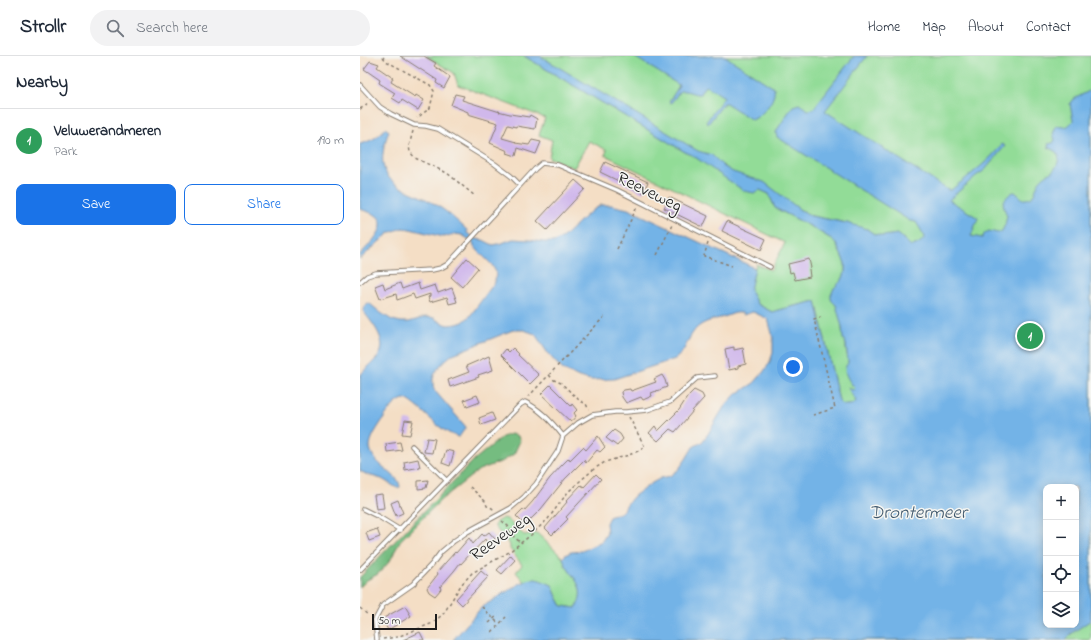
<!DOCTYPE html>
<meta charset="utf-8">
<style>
:root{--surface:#fff;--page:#f2f2f3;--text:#1f2937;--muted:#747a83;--line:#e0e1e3;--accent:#1a73e8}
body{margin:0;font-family:"Indie Flower",sans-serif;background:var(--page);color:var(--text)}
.controls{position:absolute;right:12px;bottom:12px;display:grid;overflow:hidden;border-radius:8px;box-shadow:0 2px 10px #0003}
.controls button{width:36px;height:36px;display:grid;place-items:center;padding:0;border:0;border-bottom:1px solid var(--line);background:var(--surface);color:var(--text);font:20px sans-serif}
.scale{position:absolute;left:12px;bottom:10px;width:65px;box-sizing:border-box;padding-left:4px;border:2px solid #1c1c1c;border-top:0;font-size:11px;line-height:14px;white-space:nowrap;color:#1c1c1c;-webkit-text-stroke:3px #f6f6f2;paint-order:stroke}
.you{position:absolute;left:433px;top:311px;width:14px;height:14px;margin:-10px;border:3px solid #fff;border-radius:50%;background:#1a73e8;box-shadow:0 0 0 6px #1a73e833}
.badge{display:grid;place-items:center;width:26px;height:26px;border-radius:50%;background:var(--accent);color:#fff;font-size:13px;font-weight:700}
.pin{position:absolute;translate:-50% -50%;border:2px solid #fff;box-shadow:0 1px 4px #0006}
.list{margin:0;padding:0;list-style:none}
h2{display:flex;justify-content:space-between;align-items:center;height:52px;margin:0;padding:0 16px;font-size:17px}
h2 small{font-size:13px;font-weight:400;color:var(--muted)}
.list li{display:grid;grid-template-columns:26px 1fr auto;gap:12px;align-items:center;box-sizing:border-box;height:64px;padding:0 16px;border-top:1px solid var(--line)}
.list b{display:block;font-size:15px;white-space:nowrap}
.list p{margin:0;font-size:13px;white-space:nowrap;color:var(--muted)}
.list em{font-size:13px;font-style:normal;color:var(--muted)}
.actions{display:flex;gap:8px;padding:12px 16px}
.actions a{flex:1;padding:9px 0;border:1px solid var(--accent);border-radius:8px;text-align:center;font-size:14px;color:var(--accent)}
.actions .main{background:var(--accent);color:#fff}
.icon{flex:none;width:22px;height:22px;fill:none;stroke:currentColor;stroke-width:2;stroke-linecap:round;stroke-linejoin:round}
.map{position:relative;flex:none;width:731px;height:584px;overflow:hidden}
header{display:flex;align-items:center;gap:24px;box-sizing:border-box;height:56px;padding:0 20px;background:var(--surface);border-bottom:1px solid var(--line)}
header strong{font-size:19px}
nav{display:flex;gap:22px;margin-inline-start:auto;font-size:14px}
.search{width:280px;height:36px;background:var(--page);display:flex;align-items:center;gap:10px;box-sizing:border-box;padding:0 14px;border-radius:22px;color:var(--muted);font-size:15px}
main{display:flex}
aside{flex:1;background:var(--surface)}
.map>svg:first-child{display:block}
.green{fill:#92dc97;stroke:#577c5a;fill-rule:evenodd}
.forest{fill:#75bc80;stroke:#486c4e}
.water{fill:#73b3e7;stroke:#486882;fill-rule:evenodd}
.building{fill:#d0b8eb}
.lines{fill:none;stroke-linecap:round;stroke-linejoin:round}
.service-casing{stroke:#887d70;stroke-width:5.5}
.path{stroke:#887d70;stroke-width:1.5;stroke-dasharray:3 3;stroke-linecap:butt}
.service{stroke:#fff;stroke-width:3.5}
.labels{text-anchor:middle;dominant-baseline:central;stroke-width:3;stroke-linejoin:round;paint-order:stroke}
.street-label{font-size:18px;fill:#1c1c1c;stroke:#f6f6f2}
.water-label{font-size:19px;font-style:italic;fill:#3f586d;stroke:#f6f6f2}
</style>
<header>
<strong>Strollr</strong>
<div class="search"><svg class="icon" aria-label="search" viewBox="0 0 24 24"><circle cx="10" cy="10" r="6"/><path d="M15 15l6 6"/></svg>Search here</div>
<nav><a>Home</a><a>Map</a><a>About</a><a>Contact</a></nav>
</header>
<main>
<aside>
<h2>Nearby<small></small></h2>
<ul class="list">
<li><span class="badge" style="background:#2e9e5b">1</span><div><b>Veluwerandmeren</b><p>Park</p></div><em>190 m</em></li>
</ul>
<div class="actions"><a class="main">Save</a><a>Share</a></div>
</aside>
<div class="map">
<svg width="731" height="584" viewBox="0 0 731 584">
<rect width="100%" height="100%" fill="#f6f6f2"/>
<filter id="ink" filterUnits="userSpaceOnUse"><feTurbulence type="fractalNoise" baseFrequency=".025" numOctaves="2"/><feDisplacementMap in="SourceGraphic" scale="8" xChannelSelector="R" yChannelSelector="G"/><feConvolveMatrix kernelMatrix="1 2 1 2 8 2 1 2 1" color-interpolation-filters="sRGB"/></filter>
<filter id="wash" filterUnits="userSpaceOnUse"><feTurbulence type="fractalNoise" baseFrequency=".012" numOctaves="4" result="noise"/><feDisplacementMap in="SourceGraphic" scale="16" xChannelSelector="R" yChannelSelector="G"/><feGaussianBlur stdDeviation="0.9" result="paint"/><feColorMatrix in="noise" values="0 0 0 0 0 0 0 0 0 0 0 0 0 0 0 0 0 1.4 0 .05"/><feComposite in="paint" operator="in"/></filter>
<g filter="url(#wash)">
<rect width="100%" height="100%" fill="#f4dec5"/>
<path class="green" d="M66,0h98l161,96 84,42 6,14 35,18 23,14 3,4 9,19v11l-3,6 -8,8 -2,13c13,10 7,31 14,43v6l2,8 2,24 5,6 -2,2 -4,-1 7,12c-4,5 -8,4 -14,4l-3,-4 -23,-100 -34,8 -10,3 -15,-8 -7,-14 1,-9 5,-17 15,6 14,-27 -180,-88 2,-5 -18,-9 -15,27 -21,-9 -4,-1 3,-18 -13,-5 6,-17 -87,-33 -4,-12z
M180,0h551v584h-599l84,-24 261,-99 79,-272 -5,1 -13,-12 -15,2 -9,-2 -7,-5 -20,-6 -35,-7 -73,-39 -32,-23 -9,-2zM686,431h30v138h-30z
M143,462l4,1 17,16 13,-2 26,25 2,7 13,17 3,10v8l-5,8 -14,-2 -5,-9 -5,-12 -17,-6h-4l-6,4 -9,-11 6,-7 -12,-16v-4l-15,-18 1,-5z"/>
<path class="forest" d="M151,378l7,2 2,5 -6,13 -11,7 -24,9 -37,29 -42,42 -10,20 -12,13 -11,6 -7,7v-10l114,-117 28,-23z"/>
<path class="water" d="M164,0h16l158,95 14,4 11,11 10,6 31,10 39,30 8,4 36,7 20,6 7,5 9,2 15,-2 13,12c7,-1 10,-4 14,-9l-9,-15 -6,-1 -133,-84 -1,-4 1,-3 11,-17 5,-7 6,-2 9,6 5,-1 41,-53h13l-42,55 123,79h3c17,-14 38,-28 51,-46l3,2 -20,24 -9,6 -27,24 29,18 -7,18 11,2 3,-5 4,-2 9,2 4,-2 3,-6 2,-9 -3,-8 -1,-6c4,-5 7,-10 12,-10l8,7c3,0 7,0 9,-2 4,-4 4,-11 7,-15 9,-12 18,-7 20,-26l-4,-5 -6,-3 -1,-4 5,-1 2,-3 -2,-6 3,-8c9,1 10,3 17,-5l-3,-17 4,-5 17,-9v530l-19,13 -6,7h-613l29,-33 37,-23c5,-1 9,-5 13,-5 5,-1 15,4 20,6l5,12 5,9 14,2c13,-24 -7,-30 -13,-50l2,-3 6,-3 11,-1 20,-10 5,-8 -1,-10 3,-6 11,-4 4,-4 3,-5 7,-8 18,-13 9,-5 9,-2 8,-6 8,-11 7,-12 9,-5 6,-8 16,-27 11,-12 19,-12 8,-9 7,-10 4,-11v-16l-5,-18 -15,-7 -10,3 -1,-2c-8,-1 -11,2 -18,4 -12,3 -25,5 -32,17 -7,10 -6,17 -17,25l-61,20 -23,1 -12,-3 -17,-8 -13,-14 -14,-21 -11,-4h-11l-60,24c-8,6 -22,18 -20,30 0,3 1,5 2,7l31,36 -7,10c-7,-2 -13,-5 -19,-10 -7,-5 -30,-29 -36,-28 -7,1 -17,13 -20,19 -5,8 -15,21 -14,30 2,14 21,23 28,33 1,1 2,5 2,6l-3,1 -15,-9 -14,-4 -8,-4v-95c4,-7 10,-10 15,-16 17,-15 -2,-36 -12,-49 1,-5 2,-7 6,-8l12,10 11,7 9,2h8l17,-5 8,1 6,4 8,3 9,-1 6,-2 7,-6 25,-34 1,-10 -4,-7 -12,-12 -6,-7 -1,-4 -11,-7 -7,-1 -11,3 -34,-8 -8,-1 -13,5 -29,26v-4c7,-9 29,-27 18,-38 -4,-4 -13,-6 -18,-8v-65c11,-3 19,-7 25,-16l4,3c-8,21 -12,42 10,55 11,7 23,10 34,17 13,7 23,17 34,27v3l9,6 7,1 10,5 9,-2 11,-4 16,1 14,2h11l9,-5 27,-25 11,-7h10l17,4 127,59 -5,22 7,14 15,8 10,-3 34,-8 23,100 3,4c6,0 10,1 14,-4l-8,-13 5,2 2,-2c-6,-7 -14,-17 -7,-25 0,-7 -2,-12 -2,-19l-3,-5 -1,-12 -6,-22 -4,-4 -1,-2v-4l3,-7 8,-8 3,-7v-10l-9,-19 -3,-4 -23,-14 -35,-18 -6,-14 -9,-4 -6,3 -10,-2 -52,-36 -7,-3zM686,431h30v138h-30z
M273,0h92l49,32c3,11 -12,28 -22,32l-26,-17h-2l-16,21 -2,-2 18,-25 -17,-11 -3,1 -4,7c-6,1 -11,-4 -20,-3l-9,12 -2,-1 8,-13 2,-4z"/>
<g id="blocks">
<path class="building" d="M40,0h24l12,7 -2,3 16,11 -6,11 -8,-5 1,-3z
M10,5l9,3 -2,3 16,11 -2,4 24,15 1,-2 8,5 -6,10 -16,-10 -2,3 -8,-5 3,-5 -16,-10 1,-3 -16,-11z
M95,38l9,2 -2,4 38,12 -2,-1 12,3 19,3 1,-2 7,4 -2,10 -19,-3v1l-8,-2 -6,13 14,4 -1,1 14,2 3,-5 9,2 -5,12 -18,-6 -2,8 -9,-3 1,-2 -18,-8 8,-20 -30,-9v-2l-17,-7z
M245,106l43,20 -5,11 -43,-21z
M215,124l10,9 -38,41 -10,-9z
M309,141l39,19 -5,11 -39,-19z
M367,165l39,18 -5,11 -39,-19z
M107,202l11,10 -16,19 -11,-10z
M449,203l2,9 -2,1 1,8 -15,3 -2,-8 -3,1 -2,-9z
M23,227l2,6 15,-6 2,6 16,-6 2,7 15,-5 3,8 14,-5 5,14 -8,2 -2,-7 -17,5 -2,-5 2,-1v-2l-15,5 -2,-5 -13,5 -3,1 -1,-6 -16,5 -5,-13z
M374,291v3l9,-2 3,16 -8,2v2l-9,2 -4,-21z
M153,292l6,6 -1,1 21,20 -9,9 -29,-29 5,-6 3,3z
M129,300l4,14 -15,5 1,2 -29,10 -2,-7 21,-8 -3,-6z
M302,319l3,5 2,7 -16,6 1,3 -9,4 -2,-3 -15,6 -4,-6 -1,-5 3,-2 6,-1 1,2 25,-9 -2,-3z
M190,329l21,21 1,-2 5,6 -3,3 2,3 -5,6 -30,-28z
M334,334l8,4 2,4 -12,13h1l-18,21 -5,-3 -12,12 -9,-8 6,-7 3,5 21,-21 9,-14z
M117,339l3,7 -13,5 -3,-7z
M132,357l3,7 -14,5 -2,-7z
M45,364l8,1 -3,14 -8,-1z
M254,374l6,4 3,5 -6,7 -11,-8z
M238,380l7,11 -5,5 -3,-2 -11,13 -2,-3 -19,19 -24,30 -16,16 -9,-9 7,-7 1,2 9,-10 17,-23 12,-13 7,-7 1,2 13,-13 3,3z
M67,382l8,1 -3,14 -8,-1z
M40,386l2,8 -15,2 -1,-8z
M86,394l8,2 -4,14 -8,-3z
M58,403l2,8 -15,3 -1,-8z
M236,418l5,5 -35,38 2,2 -16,16 -7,-7 22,-26 -1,-1 15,-16 3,2z
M68,424l-2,8 -8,1v-8z
M22,438l2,14 -8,1 -2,-14z
M38,444l5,13 -7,3 -5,-13z
M17,473l3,8 -11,4 -3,-8z
M129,476l6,7 -7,6 -3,-6 -14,15h-1l-9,10 -1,-1 -6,8 -14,16 1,2 -6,7 -6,-4 -2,-4 11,-14 -1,-2 18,-20 1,1 13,-15 4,6 9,-10 2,2z
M151,499l4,5 -13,14 -5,-4z
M121,515l7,6 -26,28 -6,-6z
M45,550l6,10 -23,14 -6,-11z
M60,576l4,8h-21z"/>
</g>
</g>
<g filter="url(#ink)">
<use href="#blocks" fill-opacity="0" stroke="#887d70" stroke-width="1"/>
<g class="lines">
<defs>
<path id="service" d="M0,29l20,22 11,7 23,11 12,1 12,3 57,35 16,12 9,9
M0,226l7,-6 9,-3 56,-3 9,-2 7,-4 87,-95 7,-6 16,2 59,25 153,77
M52,390l35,35
M3,453l16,8 21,13
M0,514l160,-165 5,-3c15,7 28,21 38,34
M17,584l-2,-20 8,-15 30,-21 19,-20 9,-12 13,-11 13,-9 44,-24 13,-11 12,-13 22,-33 5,-15 15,-13 14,-8 23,-3h11l21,-2 23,-8 27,-24 18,-2"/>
</defs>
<use href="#service" class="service-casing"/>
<path class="path" d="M23,1l3,4 44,24 4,6 -4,17 -13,10
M0,53l5,-3 3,-4
M53,75l-4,15 1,6 5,6 32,15 28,23
M348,187l-4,13 28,10
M257,193l20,-42
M297,199l15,-30
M189,319l5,5 7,3 18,17 7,4 3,6
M168,341l76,-80
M453,359l22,-7 -21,-89 7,-2
M110,431l15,14 2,5 5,2 3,3
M142,465l7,6 3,8 9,8
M122,551l17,17
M0,552l9,8
M129,567l9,-8
M132,576l14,-15
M23,583l14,-2 36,-14 11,-10 17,-28 11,-12 37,-21 22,-17 17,-16 20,-27 12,-11 14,-12 11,-7 24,-7 9,-4 7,-4 -16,-30"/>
<use href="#service" class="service"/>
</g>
</g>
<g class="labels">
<g class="street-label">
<text transform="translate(289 137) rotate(26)">Reeveweg</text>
<text transform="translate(141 482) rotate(-35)">Reeveweg</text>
</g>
<g class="water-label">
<text x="558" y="457">Drontermeer</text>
</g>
</g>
</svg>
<div class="controls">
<button>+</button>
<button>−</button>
<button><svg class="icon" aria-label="locate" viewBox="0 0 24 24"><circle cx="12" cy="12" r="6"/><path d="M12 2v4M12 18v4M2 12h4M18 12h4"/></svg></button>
<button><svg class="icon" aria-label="layers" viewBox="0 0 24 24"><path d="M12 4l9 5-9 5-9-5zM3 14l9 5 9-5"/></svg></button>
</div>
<div class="scale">50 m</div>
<div class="you"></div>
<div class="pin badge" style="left:670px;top:280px;background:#2e9e5b">1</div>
</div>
</main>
